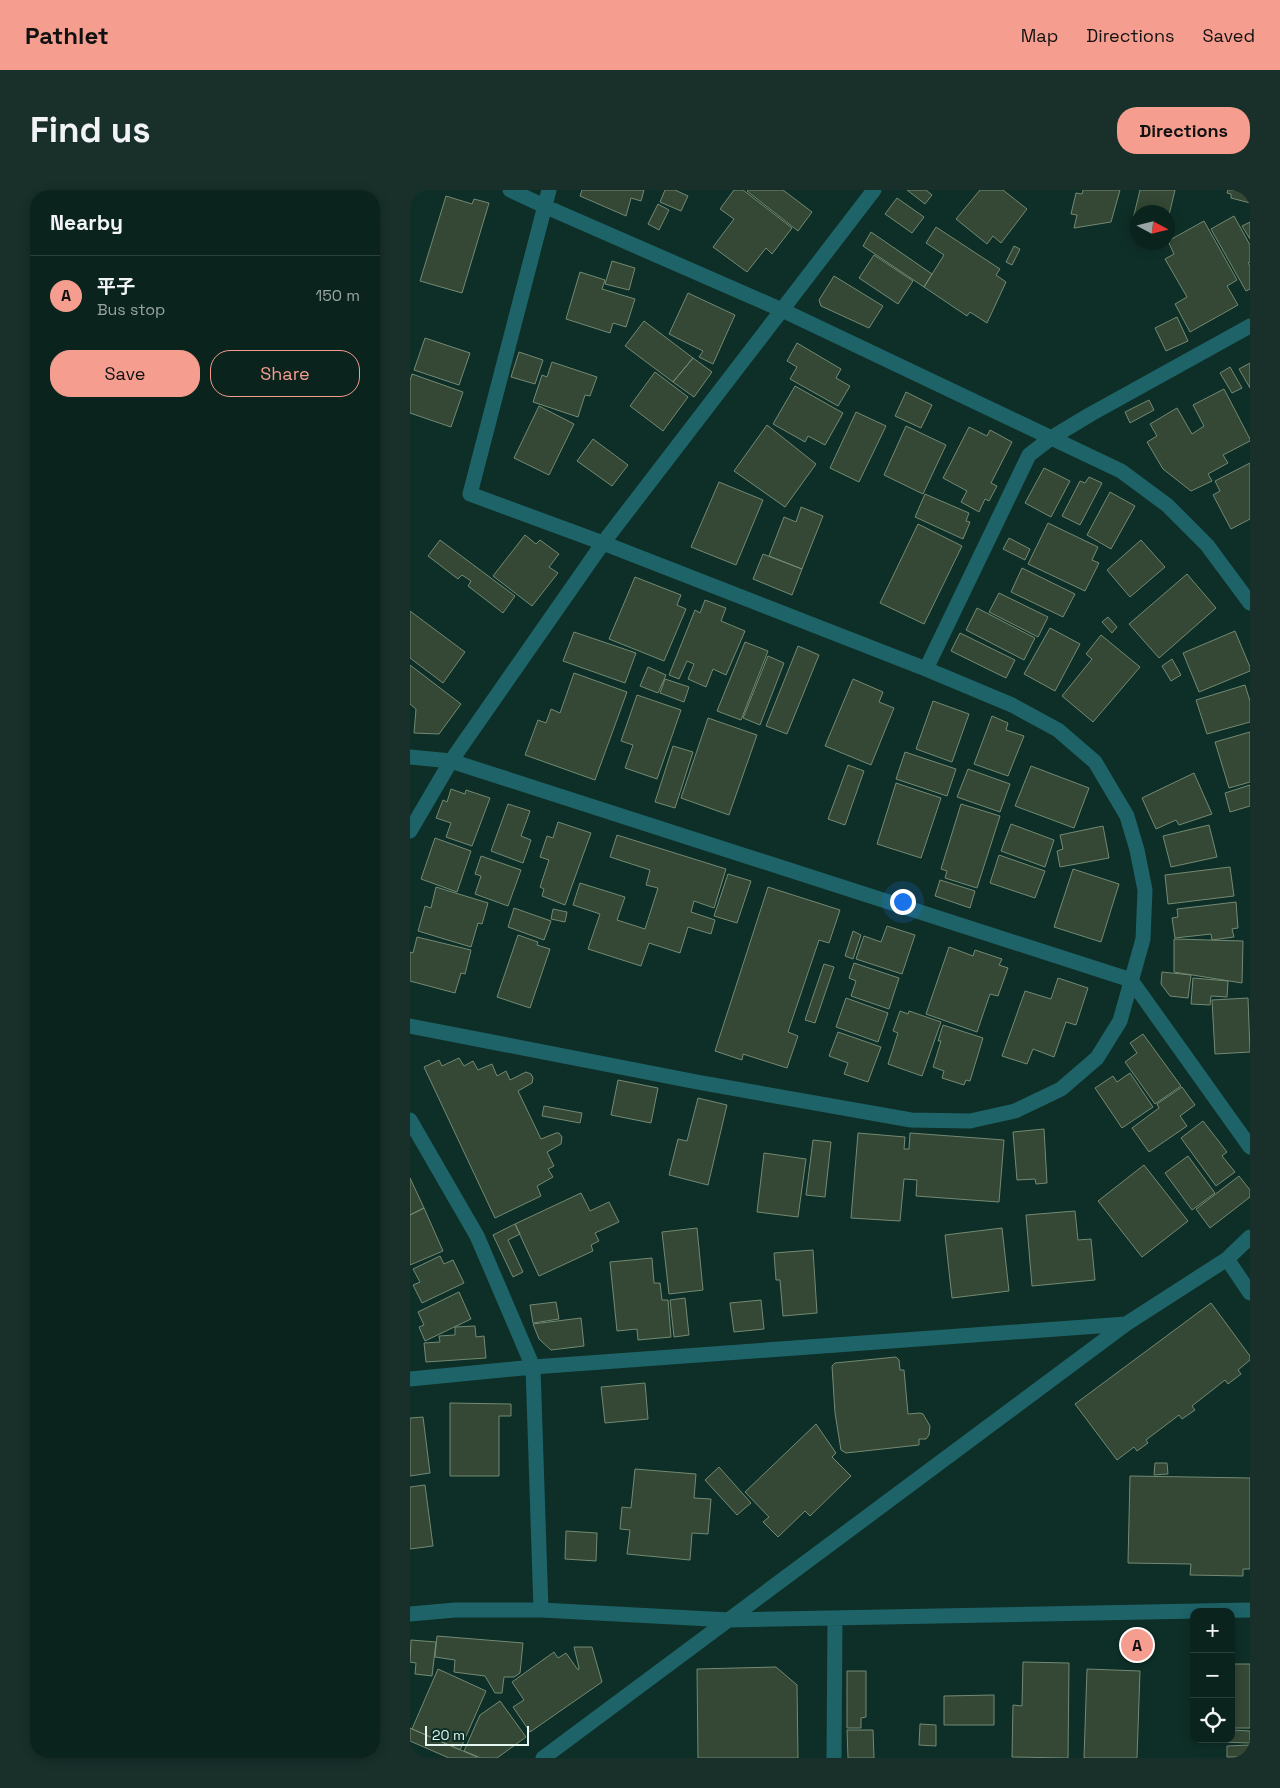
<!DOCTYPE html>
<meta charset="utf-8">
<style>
:root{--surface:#0a231d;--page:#182f2a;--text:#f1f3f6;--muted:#99a4a4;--line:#2a403b;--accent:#f59d8e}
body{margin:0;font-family:"Space Grotesk","Noto Sans JP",sans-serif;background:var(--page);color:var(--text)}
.controls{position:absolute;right:15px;bottom:15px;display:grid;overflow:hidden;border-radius:10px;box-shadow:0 2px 12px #0003}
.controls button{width:45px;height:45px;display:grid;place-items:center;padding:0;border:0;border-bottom:1px solid var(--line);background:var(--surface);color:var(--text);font:25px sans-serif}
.compass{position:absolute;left:720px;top:15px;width:45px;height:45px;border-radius:50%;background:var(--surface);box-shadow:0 2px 12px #0003;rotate:97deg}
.scale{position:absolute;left:15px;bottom:12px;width:104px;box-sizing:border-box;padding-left:5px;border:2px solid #e5f7f1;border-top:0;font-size:14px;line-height:18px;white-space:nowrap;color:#e5f7f1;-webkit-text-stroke:4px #0e2f27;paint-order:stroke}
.you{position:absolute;left:492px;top:711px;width:18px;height:18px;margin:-12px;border:4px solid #fff;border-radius:50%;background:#1a73e8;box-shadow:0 0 0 8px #1a73e833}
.badge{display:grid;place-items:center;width:32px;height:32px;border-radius:50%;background:var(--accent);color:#111;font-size:16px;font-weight:700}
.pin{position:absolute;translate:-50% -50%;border:2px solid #fff;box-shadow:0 1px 5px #0006}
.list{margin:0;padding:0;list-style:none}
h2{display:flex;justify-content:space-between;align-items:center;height:65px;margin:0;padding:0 20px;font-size:21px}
h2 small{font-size:16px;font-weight:400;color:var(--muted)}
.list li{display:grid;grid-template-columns:32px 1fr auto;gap:15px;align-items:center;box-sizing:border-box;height:80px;padding:0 20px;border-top:1px solid var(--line)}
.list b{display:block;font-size:19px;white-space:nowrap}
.list p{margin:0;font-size:16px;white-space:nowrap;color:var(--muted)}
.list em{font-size:16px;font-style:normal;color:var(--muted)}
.actions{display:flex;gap:10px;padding:15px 20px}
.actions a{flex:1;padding:11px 0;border:1px solid var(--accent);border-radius:20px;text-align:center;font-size:18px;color:var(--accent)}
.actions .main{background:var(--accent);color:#111}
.icon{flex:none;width:28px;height:28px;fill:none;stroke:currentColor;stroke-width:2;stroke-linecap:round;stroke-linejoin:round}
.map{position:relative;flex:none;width:840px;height:1568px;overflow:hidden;border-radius:20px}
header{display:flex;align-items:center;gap:30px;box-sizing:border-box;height:70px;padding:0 25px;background:var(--accent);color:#111}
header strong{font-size:24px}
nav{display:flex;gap:28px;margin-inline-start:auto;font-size:18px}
.intro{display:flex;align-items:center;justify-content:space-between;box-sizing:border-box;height:120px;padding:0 30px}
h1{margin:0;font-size:35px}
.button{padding:12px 22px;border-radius:20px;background:var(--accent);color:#111;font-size:18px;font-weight:700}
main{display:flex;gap:30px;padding:0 30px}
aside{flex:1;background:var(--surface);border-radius:20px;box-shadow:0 2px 12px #0003}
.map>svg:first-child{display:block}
.building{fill:#344835;stroke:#738973}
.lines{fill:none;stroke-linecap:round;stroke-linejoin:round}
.minor{stroke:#1e6368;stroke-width:15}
</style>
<header>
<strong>Pathlet</strong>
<nav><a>Map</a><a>Directions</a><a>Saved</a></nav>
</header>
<div class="intro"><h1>Find us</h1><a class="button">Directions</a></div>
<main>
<aside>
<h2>Nearby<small></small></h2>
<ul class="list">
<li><span class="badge">A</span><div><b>平子</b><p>Bus stop</p></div><em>150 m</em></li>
</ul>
<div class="actions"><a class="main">Save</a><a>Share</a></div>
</aside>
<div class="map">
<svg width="840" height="1568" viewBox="0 0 840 1568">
<rect width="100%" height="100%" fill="#0e2f27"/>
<path class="building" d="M172,0h62l-3,11 -10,-3 -5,18 -46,-20z
M255,0h10l13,6 -7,15 -21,-9z
M324,0h9l49,38 -20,26 -6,-6 -19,24 -34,-25 21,-28 -14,-10z
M338,0h35l29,22 -14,19 -51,-40z
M497,0h19l6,5 -7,9z
M570,0h23l24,19 -26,34 -8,-7 -6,8 -31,-25z
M673,0h37l-9,32 -37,6 3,-13 -6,-1 5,-21 6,1z
M730,0h35l-7,29v-7h-30v10l-6,1z
M818,0h22v13l-19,-5v-4l-4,-1z
M36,6l26,8 2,-5 15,4 -27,90 -42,-12z
M487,8l27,19 -12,16 -27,-19z
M248,14l11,6 -10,20 -11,-6z
M824,26l16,29v17l-2,1 2,3v23l-4,2 -35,-62z
M794,31l33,59 -10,6 11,19 -48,27 -15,-28 12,-7 -22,-38 9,-5 -6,-13z
M840,32v17l-8,-13z
M526,37l64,42 -4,6 10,7 -19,41 -17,-11 -3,4 -43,-29 20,-32 -18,-12z
M461,42l61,42 -8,13 -61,-41z
M604,56l6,3 -8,16 -6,-3z
M464,65l39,26 -15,23 -39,-26z
M202,71l23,7 -6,22 -24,-6z
M170,82l25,8 -3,9 33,10 -9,28 -13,-4 -3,10 -44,-14z
M424,86l49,30 -14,22 -48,-22 -2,-6z
M278,103l47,22 -22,49 -14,-7 4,-6 -34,-17z
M767,127l11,24 -22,10 -11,-23z
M234,131l49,37 -20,24 -48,-36z
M15,148l45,15 -11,32 -45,-15z
M387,153l44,26 -5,9 14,8 -12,20 -48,-27 7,-12 -10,-6z
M109,162l24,8 -8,24 -24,-7z
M283,168l19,14 -18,25 -21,-15z
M142,172l45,15 -7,19 -5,-1 -7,22 -45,-15 9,-27 5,2z
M840,173v25l-11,-19z
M820,177l12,21 -10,5 -12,-20z
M245,182l33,25 -25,34 -33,-25z
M2,184l51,18 -12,35 -41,-14v-32z
M385,196l48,27 -18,32 -17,-9 -3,6 -32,-18z
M814,199l26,50v2l-27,14 5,8 -20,11 4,7 -21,10 -28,-22 -16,-27 10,-6 -7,-12 27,-16 15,26 12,-8 -11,-21z
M496,202l26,13 -11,23 -26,-12z
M739,210l5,10 -24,13 -5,-11z
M129,216l35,18 -25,51 -35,-17z
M446,222l30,14 -27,56 -29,-14z
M357,235l49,39 -31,43 -51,-36z
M496,236l40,19 -23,49 -39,-19z
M559,237l18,9 3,-6 22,12 -21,41 6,3 -8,15 -4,-2 -6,13 -18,-10 6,-11 -24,-13z
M183,249l35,26 -16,21 -35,-25z
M840,273v56l-19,10 -18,-34 7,-4 -5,-10z
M634,278l26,13 -19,36 -26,-14z
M679,287l13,6 -22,42 -18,-9 18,-35 5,2z
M309,292l44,18 -27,65 -45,-18z
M700,302l25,14 -24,43 -24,-14z
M515,304l44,19 -3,8 4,1 -7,17 -48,-22z
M391,317l22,9 -21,53 -33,-13 15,-39 12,5z
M638,333l50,24 -6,13 7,3 -14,28 -57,-27z
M508,334l44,22 -38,78 -44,-21z
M115,345l11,9 4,-4 19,14 -10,13 9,6 -26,33 -39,-30z
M599,348l21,11 -5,11 -22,-11z
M30,350l75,56 -12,17 -35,-27 3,-5 -9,-6 -4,4 -30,-23z
M731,350l24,27 -35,30 -23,-27z
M353,364l39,15 -10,26 -39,-16z
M612,378l53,26 -12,23 -52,-25z
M777,384l29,34 -57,50 -30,-34z
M225,387l46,18 -4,10 9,4 -22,52 -55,-22z
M589,403l49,24 -10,20 -49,-25z
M295,410l21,8 -5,13 24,10 -19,44 -13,-6 -7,18 -18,-8 6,-15 -7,-3 -8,18 -10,-4 26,-65 5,3z
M567,418l58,30 -11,22 -58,-30z
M0,421l55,41 -22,31 -33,-25z
M698,427l9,10 -5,6 -10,-11z
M640,438l30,16 -25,47 -31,-17z
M825,441l15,36v4l-51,21 -16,-39z
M164,442l62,21 -11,30 -62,-22z
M550,443l55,27 -9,18 -55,-27z
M691,445l39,32 -47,55 -31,-26 30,-37 -6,-5z
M335,452l23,9 -27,69 -24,-9z
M388,456l21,9 -32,79 -21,-8z
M358,466l16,7 -24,62 -17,-7z
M762,469l9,16 -10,6 -9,-15z
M0,475l51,39 -22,30 -25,-1 2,-24 -6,-5z
M238,477l18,8 -8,18 -18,-7z
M164,483l53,19 -32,88 -70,-25 13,-35 8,3 5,-14 9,4z
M255,489l24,8 -5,15 -24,-9z
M443,489l30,13 -4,10 15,6 -23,57 -46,-19z
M835,495l5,16v21l-43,12 -11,-34z
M227,505l44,15 -24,69 -32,-11 8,-23 -12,-4z
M523,511l36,13 -17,48 -36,-13z
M582,526l16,7 -2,7 18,6 -16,40 -34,-12z
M298,528l49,17 -28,80 -48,-17z
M840,542v50l-21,6 -14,-46z
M263,556l20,6 -18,56 -20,-6z
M495,562l51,17 -9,27 -51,-17z
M438,575l16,6 -19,54 -17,-6z
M621,576l58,22 -15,40 -59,-22z
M558,579l42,15 -10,28 -43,-15z
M784,583l18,41 -33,11 -3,-5 -20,9 -14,-31z
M486,593l45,15 -20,60 -44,-14z
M840,595v21l-20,6 -5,-19z
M41,599l14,5 1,-4 24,8 -18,48 -26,-9 5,-14 -15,-5 7,-18 4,2z
M98,614l22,7 -9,25 10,4 -8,23 -32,-12z
M551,614l39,12 -23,72 -32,-10 2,-7 -6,-2z
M148,632l33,11 -26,72 -23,-9 2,-7 -4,-2 9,-27 -9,-3 7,-21 6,2z
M601,634l43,16 -9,27 -44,-16z
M799,635l8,32 -46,10 -8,-31z
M693,636l6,32 -49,9 -3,-16 6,-2 -3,-14z
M207,645l109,34 -12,39 -20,-7 -3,11 24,8 -4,14 -23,-7 -8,26 -31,-10 -8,23 -53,-17 12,-35 -27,-9 7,-22 45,14 -8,23 28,9 13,-41 -12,-3 4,-15 -40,-13z
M25,648l36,13 -14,41 -36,-13z
M589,665l46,16 -10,27 -45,-15z
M71,666l40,14 -13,36 -33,-12 6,-18 -6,-2z
M820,677l4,29 -66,8 -3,-29z
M663,679l46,15 -18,58 -47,-15z
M318,684l23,7 -14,42 -23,-7z
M530,690l35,11 -5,17 -35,-12z
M26,697l52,16 -6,21 -4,-1 -7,24 -53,-16 7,-25 6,2z
M358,697l72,23 -11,33 -10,-3 -31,92 10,4 -11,32 -44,-14 -1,6 -27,-9z
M826,712l2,26 -6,1 2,8 -22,3 -1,-6 -36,4 -3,-20 6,-1 -1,-8z
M104,718l37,13 -7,19 -36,-13z
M143,719l14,3 -2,10 -14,-3z
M477,736l28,9 -13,39 -46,-15 8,-23 17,6z
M443,741l8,4 -8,24 -8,-3z
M108,745l20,7 -1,3 13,4 -20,59 -33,-11z
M7,747l54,13 -6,24 -4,-1 -6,20 -45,-12v-29l3,1z
M764,749l69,2 -1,42 -68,-11z
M539,757l24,9 2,-6 27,9 -3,6 9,3 -10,28 -8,-2 -13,38 -51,-18z
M444,773l45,15 -10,31 -38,-13 5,-15 -7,-3z
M414,774l10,3 -19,56 -10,-3z
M752,782l29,3 -3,23 -18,-2 -9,-12z
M648,788l30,10 -12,37 -10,-3 -12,35 -21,-8 -6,15 -25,-8 23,-65 26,8z
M783,788l35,3 -1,16 -16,-1 -1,9 -19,-1z
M436,808l42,15 -10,29 -42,-15z
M838,808l2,54 -35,2 -3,-54z
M490,821l8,3 1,-3 32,11 -19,54 -34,-12 10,-31 -5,-2z
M533,835l40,13 -13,43 -4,-1 -2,5 -22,-7 2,-7 -11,-4 8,-26h-3z
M428,842l43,15 -13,35 -24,-8 4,-11 -19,-7z
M733,844l38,52 -26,18 -30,-42 12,-9 -7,-10z
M49,868l5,8 9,-5 5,9 14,-6 5,12 9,-5 4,9 16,-8 5,2 2,4 -1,5 -14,8 23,48 15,-6h3l3,4 -1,7 -14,8 7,14 -6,3 5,8 -16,9 4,10 -46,22 -71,-151 15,-7 3,6z
M720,883l23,34 -31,21 -27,-40 18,-12 4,6z
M208,890l40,8 -7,35 -40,-8z
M772,897l13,18 -15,11 7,10 -38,26 -17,-24 27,-20 -2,-4z
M288,908l29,7 -19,80 -39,-10 9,-36 9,2z
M134,916l38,7 -2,10 -38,-7z
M793,931l24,31 -5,4 13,16 -19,14 -35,-48z
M634,939l3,54 -11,1 -1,-5 -18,1 -4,-48z
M448,943l47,4 -1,12h5l1,-16 94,7 -5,62 -83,-6 1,-16 -13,-1 -4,42 -49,-3z
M403,950l18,2 -6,55 -19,-2z
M354,963l42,6 -8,58 -41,-5z
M778,966l27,37 -23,17 -27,-37z
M734,975l44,56 -46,36 -44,-56z
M829,986l11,14v7l-40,31 -14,-19z
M0,988l14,30 -14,7z
M171,1003l9,18 19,-9 10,20 -24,11 4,8 -8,4 2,6 -54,25 -24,-52z
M14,1018l19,43 -33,14v-50z
M665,1021l3,29 13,-1 4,41 -63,6 -6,-71z
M105,1034l5,10 -12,6 15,32 -10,5 -20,-42z
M287,1038l6,62 -34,4 -7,-62z
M592,1038l7,63 -57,7 -7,-63z
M403,1060l4,63 -34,3 -3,-36h-4l-2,-27z
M30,1066l4,8 9,-4 11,23 -42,20 -9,-18 7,-3 -7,-13z
M242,1068l2,25h6l2,17h6l3,37 -33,3 -1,-11 -20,2 -7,-69z
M49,1102l12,27 -46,22 -6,-14 5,-2 -6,-13z
M275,1108l4,37 -15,2 -4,-37z
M351,1110l3,29 -30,3 -4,-29z
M146,1112l3,17 -26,4 -3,-18z
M801,1113l39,53v4l-12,10 3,4 -13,10 -3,-4 -33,26 3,4 -13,9 -3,-4 -33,25 2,3 -11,8 -3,-4 -17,13 -42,-56z
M171,1128l3,28 -33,4 -12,-11 -6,-15z
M65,1136l1,11 8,-1 2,22 -60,4 -2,-19 16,-1 -1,-6 16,-1v-8z
M486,1167l3,3 1,10h4l4,44 12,-1 3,1 7,12 -1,9 -3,4h-7v6l-73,8 -5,-3 -6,-37 -3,-47 3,-3z
M235,1193l3,36 -43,4 -4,-36z
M40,1213l61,1v12h-12v60h-49z
M13,1227l7,56 -20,3v-58z
M406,1234l20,29 -4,4 19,19 -41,40 -5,-5 -27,26 -15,-15 6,-5 -24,-25z
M745,1273h12l1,11 -14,1z
M309,1277l32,36 -14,12 -32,-35z
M225,1279l61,5 -2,24 17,1 -3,35 -16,-1 -2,27 -63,-6 3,-24 -10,-1 2,-22 9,1z
M720,1286l120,2v91h-7v7l-53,-1 1,-11 -63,-1z
M15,1295l8,61 -23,3v-62z
M156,1341l31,2 -1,28 -31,-2z
M27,1446l86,7 -3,30 -6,4h-10l-2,16h-7l-10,-17 -31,-4 1,-12 -20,-3z
M1,1450l25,2 -4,34 -17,-2 1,-11 -6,-1z
M164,1457h18l10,35 -72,50 -17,-25 11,-7 -12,-18 42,-30 4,6 8,-5 12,17 1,-2z
M613,1472l46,1 -1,95 -56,-1 1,-52 9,1z
M821,1474h19v64h-19z
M366,1477l21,18 1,73h-100l-1,-89z
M28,1479l48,22 -26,59 -48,-21z
M677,1479l53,2 -3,87h-53z
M437,1481h19v46l-5,1v10h-14z
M584,1505v30h-50v-29z
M90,1511l26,36 -29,21h-16l-17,-7 16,-36z
M510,1534l16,1v21l-17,-1z
M0,1538l67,29v1h-28l-39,-17z
M437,1540h26l1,28h-26z
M821,1540l19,1v12l-29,-1v-3h10z
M840,1555v12h-23v-11z"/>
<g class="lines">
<path class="minor" d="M100,0l34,16 238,104 339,161 46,34 40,40 43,58
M516,479l103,-214 22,-17 40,-24 159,-88
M0,567l41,4 680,219 119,167
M0,641l41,-70 152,-218 271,-353
M0,836l287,56 214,38 59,1 45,-10 46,-22 36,-31 23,-37 23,-82 2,-49 -8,-40 -10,-34 -32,-54 -37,-32 -46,-25 -86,-36 -323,-126 -133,-49 79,-304
M0,930l67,116 56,131 8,243
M817,1069l23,34
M0,1189l123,-12 593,-43
M0,1424l45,-4h86l188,10 521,-10
M133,1568l583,-434 101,-65 23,-22
M424,1568l1,-140"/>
</g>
</svg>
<div class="controls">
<button>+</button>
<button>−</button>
<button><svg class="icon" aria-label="locate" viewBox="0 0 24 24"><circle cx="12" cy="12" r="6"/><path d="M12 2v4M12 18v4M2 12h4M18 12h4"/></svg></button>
</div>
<svg class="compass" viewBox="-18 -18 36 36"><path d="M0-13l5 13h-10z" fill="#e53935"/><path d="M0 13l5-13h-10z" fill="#99a4a4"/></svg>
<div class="scale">20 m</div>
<div class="you"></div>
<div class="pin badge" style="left:727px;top:1455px">A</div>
</div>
</main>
